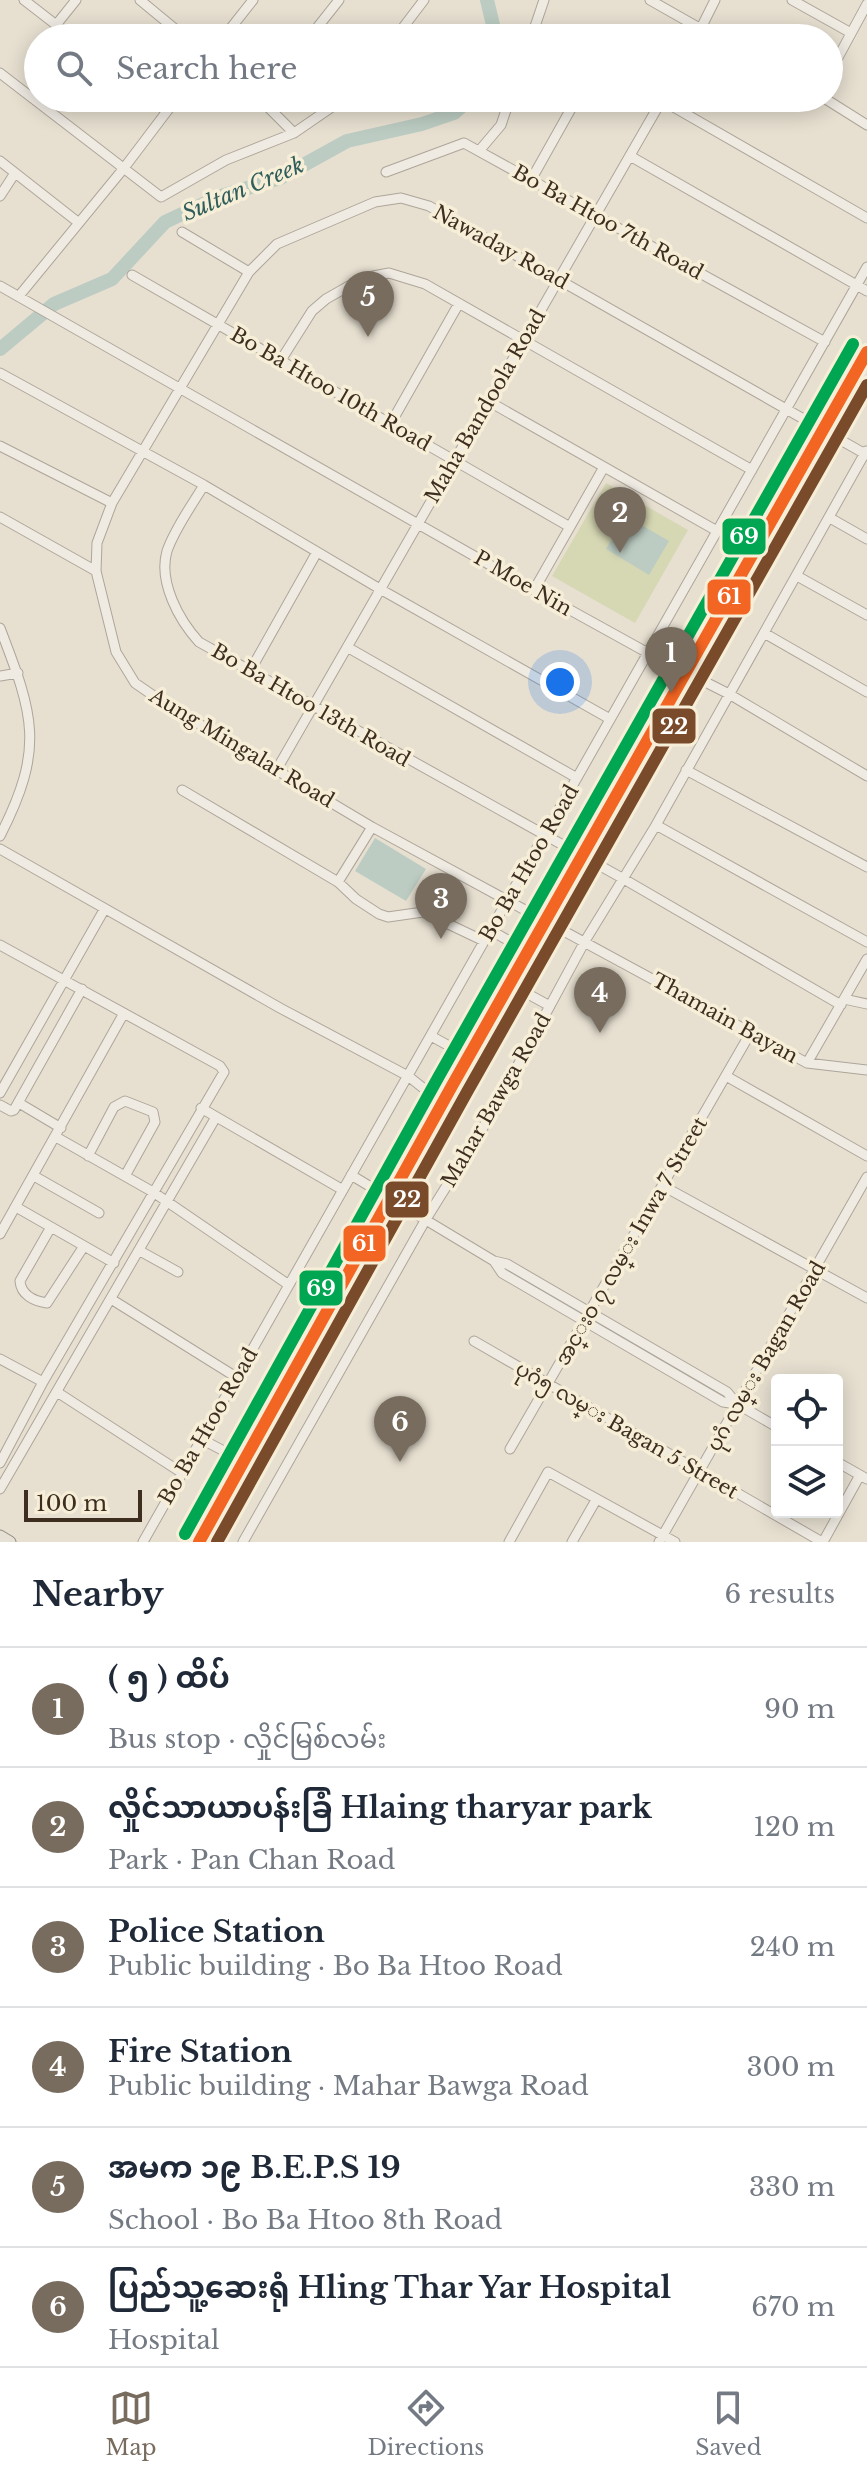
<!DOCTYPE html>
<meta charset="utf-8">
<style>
:root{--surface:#fff;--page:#f6f6f7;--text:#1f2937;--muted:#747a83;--line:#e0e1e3;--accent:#786c5e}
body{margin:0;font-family:"Libre Baskerville","Noto Sans Myanmar",serif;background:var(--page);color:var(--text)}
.controls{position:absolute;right:24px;bottom:24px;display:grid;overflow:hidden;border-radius:8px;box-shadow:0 4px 20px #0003}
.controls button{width:72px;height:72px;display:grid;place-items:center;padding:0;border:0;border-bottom:2px solid var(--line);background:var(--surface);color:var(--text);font:40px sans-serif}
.scale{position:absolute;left:24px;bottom:20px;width:118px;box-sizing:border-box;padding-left:8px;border:4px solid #3d2e20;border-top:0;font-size:22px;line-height:28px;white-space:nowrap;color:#3d2e20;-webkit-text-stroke:6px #f7eed8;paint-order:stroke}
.you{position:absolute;left:560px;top:682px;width:28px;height:28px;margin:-20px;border:6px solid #fff;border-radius:50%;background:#1a73e8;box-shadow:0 0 0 12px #1a73e833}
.badge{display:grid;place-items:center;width:52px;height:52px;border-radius:50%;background:var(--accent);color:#fff;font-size:26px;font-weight:700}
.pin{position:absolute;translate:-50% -66px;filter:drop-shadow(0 2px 4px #0008)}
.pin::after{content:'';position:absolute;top:42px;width:28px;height:24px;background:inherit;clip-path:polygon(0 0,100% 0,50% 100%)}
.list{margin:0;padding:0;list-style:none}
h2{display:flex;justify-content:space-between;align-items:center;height:104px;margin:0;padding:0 32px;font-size:34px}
h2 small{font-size:26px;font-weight:400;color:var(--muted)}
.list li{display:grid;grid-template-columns:52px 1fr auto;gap:24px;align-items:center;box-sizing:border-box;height:120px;padding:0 32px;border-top:2px solid var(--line)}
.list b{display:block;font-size:30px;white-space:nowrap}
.list p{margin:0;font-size:26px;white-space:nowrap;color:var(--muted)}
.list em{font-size:26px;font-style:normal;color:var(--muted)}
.icon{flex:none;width:44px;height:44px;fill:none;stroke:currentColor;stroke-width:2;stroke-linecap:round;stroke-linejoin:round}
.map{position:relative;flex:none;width:867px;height:1542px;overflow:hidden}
.search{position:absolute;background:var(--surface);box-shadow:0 4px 20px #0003;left:24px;right:24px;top:24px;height:88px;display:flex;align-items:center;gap:20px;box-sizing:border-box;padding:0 28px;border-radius:44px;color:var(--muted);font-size:30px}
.sheet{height:824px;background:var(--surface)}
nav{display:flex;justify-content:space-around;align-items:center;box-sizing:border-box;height:112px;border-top:2px solid var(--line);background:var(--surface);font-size:22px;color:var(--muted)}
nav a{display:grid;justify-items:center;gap:4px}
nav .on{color:var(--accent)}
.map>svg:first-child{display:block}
.green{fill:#d6d7b3}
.water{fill:#bcccc2}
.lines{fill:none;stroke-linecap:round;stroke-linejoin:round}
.river{stroke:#bcccc2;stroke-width:14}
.minor-casing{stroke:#ada599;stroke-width:11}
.major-casing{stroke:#928b80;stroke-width:13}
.minor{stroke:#efebe3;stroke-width:9}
.major{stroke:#e6e1d4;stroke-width:11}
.bus-1-casing{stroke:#f7eed8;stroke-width:18}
.bus-2-casing{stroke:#f7eed8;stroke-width:18}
.bus-3-casing{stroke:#f7eed8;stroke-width:18}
.bus-1{stroke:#f26522;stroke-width:12}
.bus-2{stroke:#7a4b2a;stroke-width:12}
.bus-3{stroke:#00a651;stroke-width:12}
.labels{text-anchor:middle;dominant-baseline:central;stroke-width:7;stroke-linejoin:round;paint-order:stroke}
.street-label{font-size:20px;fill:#3d2e20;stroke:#f7eed8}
.water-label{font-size:22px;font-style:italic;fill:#2f5d5a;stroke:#f7eed8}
.line-badge{stroke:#f7eed8;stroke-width:3}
.badge-label{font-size:22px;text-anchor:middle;font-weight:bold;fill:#fff}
</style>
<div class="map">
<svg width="867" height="1542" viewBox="0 0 867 1542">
<rect width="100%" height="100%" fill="#e7e0d1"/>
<path class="green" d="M606,483l82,47 -53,93 -83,-47z"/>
<path class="water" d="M626,516l43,25 -20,34 -43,-26z
M375,838l51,31 -20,32 -51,-30z"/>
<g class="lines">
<path class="river" d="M487,0l7,29 -1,9
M0,349l54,-45 58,-25 53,-57 53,-25 62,-19 67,-37 75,-17 32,-11 17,-15"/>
<defs>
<path id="minor" d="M24,0l49,38
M140,0l46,38
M650,0l67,38
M792,0l59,33
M56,25l20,-25
M534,30l14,8
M401,31l11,7
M223,38l30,-38
M309,38l30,-38
M395,38l29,-38
M531,38l13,-38
M696,38l19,-38
M0,73l161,124 65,-37 68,-27 51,-35
M829,74l38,-70
M150,98l16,13
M259,98l35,35
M658,98l209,120
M824,98l43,27
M479,151l22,-26 9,-27
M630,156l237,135
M0,161l79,62
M386,172l78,-29 361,199
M531,180l46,-82
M0,196l15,-23
M182,232l67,40
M132,275l438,252
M0,286l534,304 114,63 81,41 138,82
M19,296l105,-128 53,-70
M281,360l31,-49 14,-12 37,-21 26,-5 36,11 327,186
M0,373l204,112 176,104 230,130
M488,401l229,130
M391,423l67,-118
M0,446l112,57
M867,455l-438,-249 -28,-8 -26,4 -98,42 -28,28 -137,231 -15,40 -1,28 20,81 19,31 29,20 208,124 435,236 60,7
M204,485c-12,20 -29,43 -37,66 -9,31 12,69 32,91l423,236 219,127
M0,517l96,54
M830,518l37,21
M797,576l70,39
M534,590l70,-123
M0,628c34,88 45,120 0,208
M764,633l103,59
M347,647l230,131
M250,671l67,-119
M0,676l18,-3
M277,769l386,-671
M686,770l181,97
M182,790l156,92 34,-55
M656,825l211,117
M0,849l280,159 128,68 39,31
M338,882l18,17 23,15 9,3 35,-5 61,29
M490,930l42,24
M0,945l220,121 4,6 -181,310 -43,81
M517,988l33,18
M844,999l23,5
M431,1036l38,21
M807,1063l60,-104
M726,1076l141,80
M0,1093l104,-183
M19,1103l42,25
M0,1105l11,6 3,-1 68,-121
M201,1108l142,82
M56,1137l97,55 136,93
M88,1156l26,-49 11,-6 28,11 2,10 -30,54
M351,1175l143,86 13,3 220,128 10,12 40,23
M34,1176l65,37
M663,1186l204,112
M16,1207l98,56
M51,1227l-31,54c1,14 14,20 27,22l37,-57
M0,1234l124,-221
M140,1251l38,21
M494,1261l8,12 221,129 14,2
M111,1299l125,78
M474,1341l348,201
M0,1359l43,23
M57,1392l125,81
M201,1439l44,23
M510,1449l241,-417
M837,1462l30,17
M0,1489l216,-372
M143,1542l724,-1275
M243,1542l183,-323 66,-106 93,-172 71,-116 210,-374
M509,1542l39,-70 127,70
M572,1542l24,-42
M659,1542l208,-365
M823,1542l37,-67"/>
<path id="major" d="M629,790l238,-418
M447,1110l101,-176
M0,1536l10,6
M199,1542l254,-458 414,-732"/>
</defs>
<use href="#minor" class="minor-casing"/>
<use href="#major" class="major-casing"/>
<use href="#minor" class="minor"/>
<use href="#major" class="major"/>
<defs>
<path id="bus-1" d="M199,1542l254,-458 414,-732"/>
<path id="bus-2" d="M217,1542l250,-450 400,-707"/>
<path id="bus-3" d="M185,1534l254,-458 414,-732"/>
</defs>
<use href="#bus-1" class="bus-1-casing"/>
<use href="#bus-2" class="bus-2-casing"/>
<use href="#bus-3" class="bus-3-casing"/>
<use href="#bus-1" class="bus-1"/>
<use href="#bus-2" class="bus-2"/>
<use href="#bus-3" class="bus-3"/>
</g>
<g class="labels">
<g class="street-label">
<text transform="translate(608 222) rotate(29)">Bo Ba Htoo 7th Road</text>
<text transform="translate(501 247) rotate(29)">Nawaday Road</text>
<text transform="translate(331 389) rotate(30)">Bo Ba Htoo 10th Road</text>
<text transform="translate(485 406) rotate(-60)">Maha Bandoola Road</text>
<text transform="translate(523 583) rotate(30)">P Moe Nin</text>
<text transform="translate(311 705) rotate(30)">Bo Ba Htoo 13th Road</text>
<text transform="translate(242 748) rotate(31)">Aung Mingalar Road</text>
<text transform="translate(529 863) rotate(-60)">Bo Ba Htoo Road</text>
<text transform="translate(725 1018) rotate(29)">Thamain Bayan</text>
<text transform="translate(496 1100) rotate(-60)">Mahar Bawga Road</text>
<text transform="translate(631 1241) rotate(-60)">အင္းဝ ၇ လမ္း Inwa 7 Street</text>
<text transform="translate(766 1356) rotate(-60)">ပုဂံ လမ္း Bagan Road</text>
<text transform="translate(208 1426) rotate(-60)">Bo Ba Htoo Road</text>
<text transform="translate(627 1430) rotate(30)">ပုဂံ၅ လမ္း Bagan 5 Street</text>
</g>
<g class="water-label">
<text transform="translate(243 189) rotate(-23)">Sultan Creek</text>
</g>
</g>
<g class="line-badge">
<rect x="721" y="517" width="46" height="39" rx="8" fill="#00a651"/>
<rect x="706" y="578" width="46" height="38" rx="8" fill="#f26522"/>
<rect x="651" y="707" width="46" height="38" rx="8" fill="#7a4b2a"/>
<rect x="384" y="1180" width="46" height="39" rx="8" fill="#7a4b2a"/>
<rect x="342" y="1224" width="45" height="39" rx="8" fill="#f26522"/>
<rect x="298" y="1269" width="46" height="38" rx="8" fill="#00a651"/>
</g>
<g class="badge-label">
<text x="744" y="544">69</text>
<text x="729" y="604">61</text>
<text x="674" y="734">22</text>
<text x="407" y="1207">22</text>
<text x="364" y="1251">61</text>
<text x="321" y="1296">69</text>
</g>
</svg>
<div class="controls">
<button><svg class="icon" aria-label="locate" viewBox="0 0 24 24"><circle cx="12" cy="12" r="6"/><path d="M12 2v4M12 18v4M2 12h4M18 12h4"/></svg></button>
<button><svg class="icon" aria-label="layers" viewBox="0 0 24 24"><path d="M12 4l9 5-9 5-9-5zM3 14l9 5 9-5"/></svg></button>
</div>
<div class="scale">100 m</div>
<div class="you"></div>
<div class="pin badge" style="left:671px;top:693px">1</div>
<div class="pin badge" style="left:620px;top:553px">2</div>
<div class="pin badge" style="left:441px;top:939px">3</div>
<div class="pin badge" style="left:600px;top:1033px">4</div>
<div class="pin badge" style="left:368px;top:337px">5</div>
<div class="pin badge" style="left:400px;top:1462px">6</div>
<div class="search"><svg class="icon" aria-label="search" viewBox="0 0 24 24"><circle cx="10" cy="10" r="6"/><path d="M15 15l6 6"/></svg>Search here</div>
</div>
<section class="sheet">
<h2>Nearby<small>6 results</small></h2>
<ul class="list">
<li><span class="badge">1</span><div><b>( ၅ ) ထိပ်</b><p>Bus stop · လှိုင်မြစ်လမ်း</p></div><em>90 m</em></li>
<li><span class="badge">2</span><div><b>လှိုင်သာယာပန်းခြံ Hlaing tharyar park</b><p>Park · Pan Chan Road</p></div><em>120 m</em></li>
<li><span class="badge">3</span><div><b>Police Station</b><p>Public building · Bo Ba Htoo Road</p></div><em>240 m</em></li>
<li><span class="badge">4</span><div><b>Fire Station</b><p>Public building · Mahar Bawga Road</p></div><em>300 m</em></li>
<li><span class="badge">5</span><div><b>အမက ၁၉ B.E.P.S 19</b><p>School · Bo Ba Htoo 8th Road</p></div><em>330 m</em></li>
<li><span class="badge">6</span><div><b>ပြည်သူ့ဆေးရုံ Hling Thar Yar Hospital</b><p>Hospital</p></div><em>670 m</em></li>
</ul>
</section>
<nav>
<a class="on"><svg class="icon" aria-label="map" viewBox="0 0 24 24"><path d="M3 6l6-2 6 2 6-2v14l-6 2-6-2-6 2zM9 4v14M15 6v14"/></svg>Map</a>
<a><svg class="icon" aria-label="directions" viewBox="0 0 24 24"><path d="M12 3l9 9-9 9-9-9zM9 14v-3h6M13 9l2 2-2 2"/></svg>Directions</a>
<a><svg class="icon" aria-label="saved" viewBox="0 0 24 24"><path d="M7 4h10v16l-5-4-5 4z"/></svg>Saved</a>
</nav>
